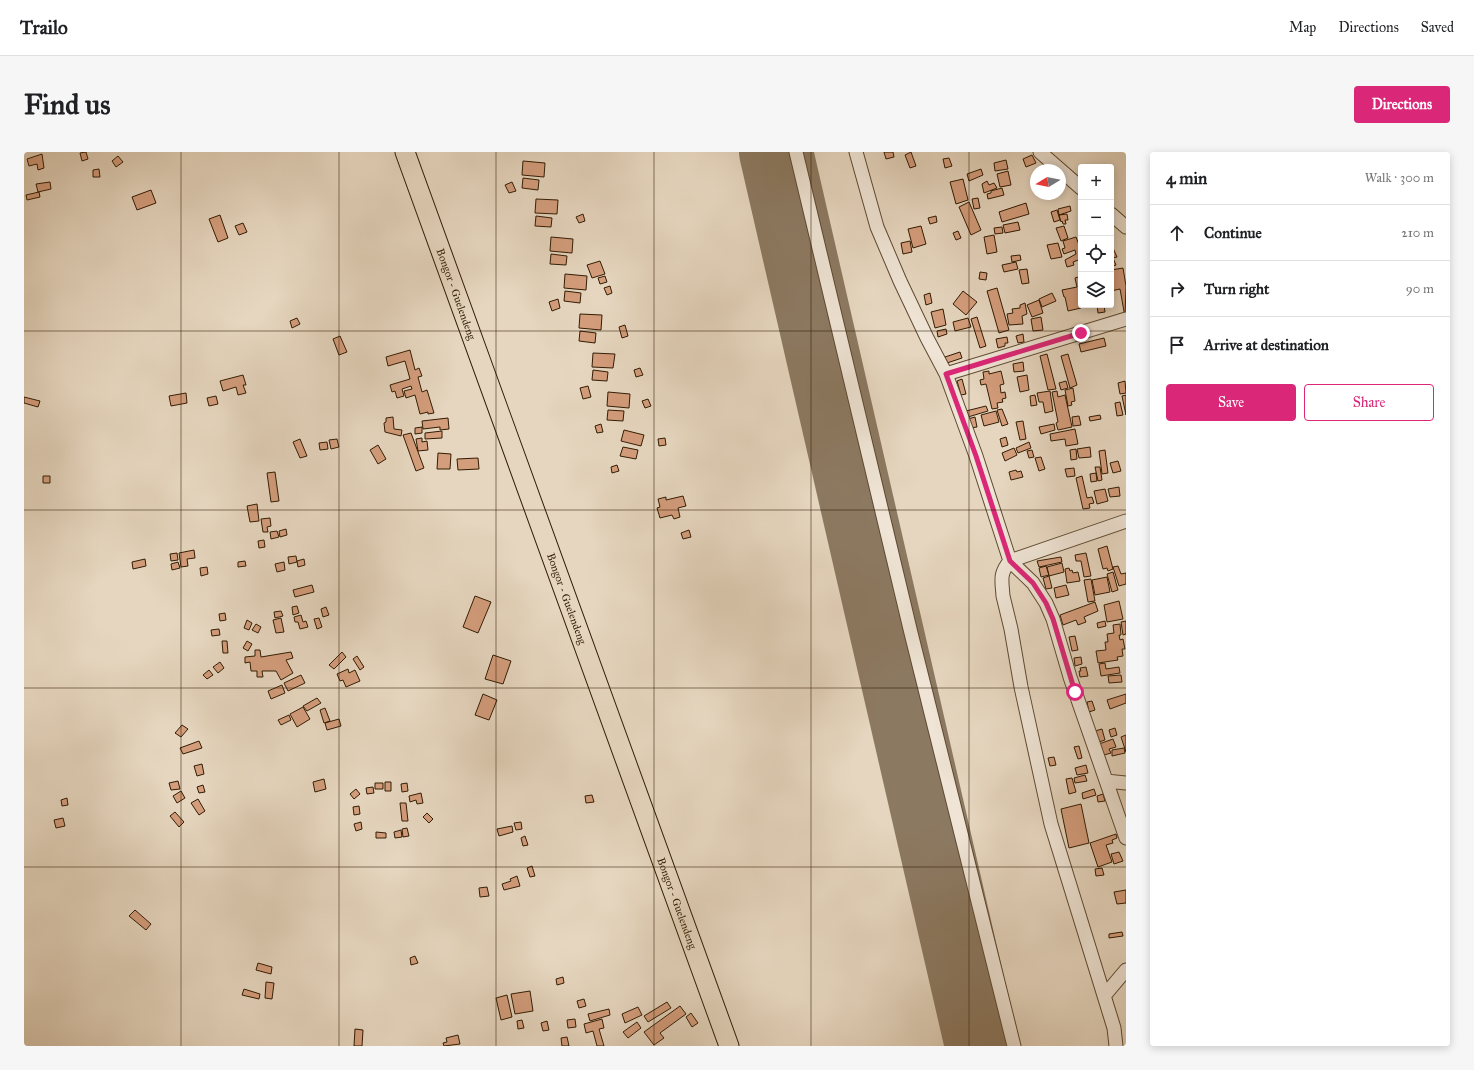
<!DOCTYPE html>
<meta charset="utf-8">
<style>
:root{--surface:#fff;--page:#f6f6f6;--text:#202124;--muted:#757577;--line:#e0e0e0;--accent:#db2777}
body{margin:0;font-family:"IM FELL Great Primer",serif;background:var(--page);color:var(--text)}
.controls{position:absolute;right:12px;top:12px;display:grid;overflow:hidden;border-radius:4px;box-shadow:0 2px 10px #0003}
.controls button{width:36px;height:36px;display:grid;place-items:center;padding:0;border:0;border-bottom:1px solid var(--line);background:var(--surface);color:var(--text);font:20px sans-serif}
.compass{position:absolute;left:1006px;top:12px;width:36px;height:36px;border-radius:50%;background:var(--surface);box-shadow:0 2px 10px #0003;rotate:260deg}
.stop{position:absolute;width:12px;height:12px;margin:-9px;border:3px solid #db2777;border-radius:50%;background:#fff}
.stop.end{background:#db2777;border-color:#fff;box-shadow:0 1px 4px #0008}
.list{margin:0;padding:0;list-style:none}
h2{display:flex;justify-content:space-between;align-items:center;height:52px;margin:0;padding:0 16px;font-size:17px}
h2 small{font-size:13px;font-weight:400;color:var(--muted)}
.list li{display:grid;grid-template-columns:26px 1fr auto;gap:12px;align-items:center;box-sizing:border-box;height:56px;padding:0 16px;border-top:1px solid var(--line)}
.list b{display:block;font-size:15px;white-space:nowrap}
.list em{font-size:13px;font-style:normal;color:var(--muted)}
.actions{display:flex;gap:8px;padding:12px 16px}
.actions a{flex:1;padding:9px 0;border:1px solid var(--accent);border-radius:4px;text-align:center;font-size:14px;color:var(--accent)}
.actions .main{background:var(--accent);color:#fff}
.icon{flex:none;width:22px;height:22px;fill:none;stroke:currentColor;stroke-width:2;stroke-linecap:round;stroke-linejoin:round}
.map{position:relative;flex:none;width:1102px;height:894px;overflow:hidden;border-radius:4px}
header{display:flex;align-items:center;gap:24px;box-sizing:border-box;height:56px;padding:0 20px;background:var(--surface);border-bottom:1px solid var(--line)}
header strong{font-size:19px}
nav{display:flex;gap:22px;margin-inline-start:auto;font-size:14px}
.intro{display:flex;align-items:center;justify-content:space-between;box-sizing:border-box;height:96px;padding:0 24px}
h1{margin:0;font-size:28px}
.button{padding:10px 18px;border-radius:4px;background:var(--accent);color:#fff;font-size:14px;font-weight:700}
main{display:flex;gap:24px;padding:0 24px}
aside{flex:1;background:var(--surface);border-radius:4px;box-shadow:0 2px 10px #0003}
.map>svg:first-child{display:block}
.lines{fill:none;stroke-linecap:round;stroke-linejoin:round}
.runway{stroke:#8c7961;stroke-width:74}
.building{fill:#d49d7c;stroke:#311c03}
.minor-casing{stroke:#5e4a32;stroke-width:15}
.highway-casing{stroke:#311c03;stroke-width:21}
.minor{stroke:#efe4d5;stroke-width:13}
.highway{stroke:#e6d6bf;stroke-width:19}
.route{stroke:#db2777;stroke-width:5}
.grid{fill:none;stroke:#311c03;stroke-width:1;stroke-opacity:0.55}
.labels{text-anchor:middle;dominant-baseline:central;stroke-width:4;stroke-linejoin:round;paint-order:stroke}
.street-label{font-size:11px;fill:#311c03;stroke:#efe4d5}
</style>
<header>
<strong>Trailo</strong>
<nav><a>Map</a><a>Directions</a><a>Saved</a></nav>
</header>
<div class="intro"><h1>Find us</h1><a class="button">Directions</a></div>
<main>
<div class="map">
<svg width="1102" height="894" viewBox="0 0 1102 894">
<rect width="100%" height="100%" fill="#e6d6bf"/>
<filter id="stains"><feTurbulence type="fractalNoise" baseFrequency=".005" numOctaves="4"/><feColorMatrix values="0 0 0 0 .2 0 0 0 0 .09 0 0 0 0 .02 0 0 0 .5 -.17"/></filter>
<radialGradient id="worn" r=".72"><stop offset=".6" stop-color="#630" stop-opacity="0"/><stop offset="1" stop-color="#630" stop-opacity=".3"/></radialGradient>
<g class="lines">
<path class="runway" d="M752,0l206,894"/>
</g>
<path class="building" d="M62,0l2,7 -6,2 -2,-8z
M860,0h9l1,5 -8,2z
M887,0l5,14 -6,2 -5,-13z
M18,2l2,14 -6,2 -1,-6 -8,2 -2,-7z
M1008,3l4,8 -10,4 -3,-8z
M94,4l5,6 -7,5 -4,-6z
M925,6l3,8 -7,2 -2,-9z
M982,8l2,9 -13,2 -1,-8z
M499,9l22,2 -1,14 -22,-2z
M75,17l1,8h-7v-7z
M957,17l2,6 -14,6 -2,-7z
M984,19l3,14 -11,2 -3,-13z
M499,26l16,2 -1,10 -16,-2z
M939,27l5,21 -12,4 -6,-22z
M963,29l2,4 5,-2 3,5 -13,5 -2,-9z
M26,30l1,7 -13,3 -2,-8z
M488,30l4,9 -7,2 -4,-8z
M978,36l2,7 -16,4 -1,-5 4,-1v-2z
M127,38l5,13 -19,7 -5,-13z
M15,40l1,5 -13,3 -1,-5z
M954,46l2,10 -6,1 -2,-10z
M512,47l22,1 -1,14 -22,-1z
M945,50l12,28 -10,5 -12,-28z
M1002,51l3,11 -27,8 -3,-10z
M1046,54l1,5 -12,4 -1,-6z
M1033,58l3,10 -6,2 -3,-10z
M559,62l2,7 -6,2 -3,-6z
M1043,62l1,6h-3l1,4h-3l-1,-3 -1,1 -2,-7z
M196,63l8,23 -10,4 -9,-23z
M512,64l16,2 -1,9 -16,-1z
M912,64l1,6 -7,2 -2,-6z
M994,70l2,8 -15,3 -2,-8z
M219,71l4,9 -8,3 -4,-9z
M897,74l5,18 -13,4 -5,-19z
M1040,74l4,12 -7,3 -5,-13z
M978,75l1,6 -8,1 -1,-6z
M934,79l3,7 -5,2 -3,-7z
M970,83l3,17 -10,2 -3,-17z
M527,85l22,2 -1,14 -22,-2z
M1052,85l5,13v9l-8,3 1,3 -7,2 -2,-7 11,-6 -1,-4 -11,4 -2,-5 3,-1 -2,-7z
M886,89l2,11 -9,2 -2,-11z
M1034,91l4,14 -11,2 -4,-14z
M1087,96h2l4,9 -4,1 3,7 -5,2z
M527,102l16,2 -1,9 -16,-1z
M996,103l1,5 -9,2 -1,-6z
M576,109l5,13 -13,4 -5,-13z
M992,110l2,7 -14,3 -2,-7z
M1099,116l3,18 -1,31 -5,-28 -9,2v-21z
M1003,117l2,14 -7,1 -3,-14z
M956,120l7,1 -1,7 -7,-1z
M541,122l22,2 -1,14 -22,-2z
M581,124l2,6 -7,2 -2,-6z
M1057,124v24h-1l1,8 -13,3 -3,-14h-1l-2,-7 15,-3 -2,-9z
M586,134l2,7 -5,2 -3,-7z
M973,136l12,42 -10,3 -12,-42z
M541,139l16,2 -1,10 -16,-2z
M939,139l14,11 -11,13 -13,-11z
M906,141l2,10 -6,2 -2,-10z
M1028,141l4,8 -14,6 -3,-8z
M534,147l2,9 -8,3 -3,-9z
M1015,148l4,13 -11,4 -5,-12z
M1001,151l2,11 -5,2 1,8 -14,1 -2,-11 6,-1 -1,-4 8,-1v-3z
M1073,153h7l1,7 -7,1z
M919,157l3,16 -11,3 -4,-16z
M556,162l22,1 -1,15 -22,-2z
M953,165l9,29 -6,2 -9,-29z
M1017,165l2,13 -10,1 -2,-12z
M273,166l3,6 -8,4 -2,-7z
M944,166l3,9 -16,4 -2,-9z
M601,173l3,11 -6,2 -3,-11z
M922,177l1,5 -9,3 -1,-6z
M556,179l16,2 -1,10 -16,-2z
M999,182l1,8 -6,1 -2,-7z
M316,184l7,16 -8,3 -6,-16z
M983,185l1,6h-3v3l-7,2 -2,-9z
M1080,186l2,8 -25,6 -2,-8z
M386,198l5,20 4,-2 3,8 -4,1 4,15 5,-2 7,23 -6,1v-2l-8,2 -5,-19 -9,3 -2,-7 8,-2 -1,-3 -9,3 2,7 -7,2 -2,-7 -3,1 -2,-7 20,-6 -5,-18 -17,5 -2,-9z
M936,200l2,6 -15,5 -2,-6z
M569,201l22,1 -2,14 -21,-1z
M1023,202l9,35 -8,1 -8,-34z
M1044,202l9,31 -7,3 -9,-32z
M999,210l1,9 -10,1 -1,-8z
M616,216l3,7 -7,2 -2,-7z
M569,218l15,2 -1,9 -15,-1z
M965,219v3l12,-3 3,13 -4,1 1,8 4,-1 1,6 -4,1 1,3 -6,1 1,5 -6,1 -6,-25 -5,1 -1,-5 4,-1 -1,-7z
M219,223l3,10h-3l3,8 -8,2 -2,-8 -13,4 -3,-10z
M1003,223l2,15 -9,2 -3,-15z
M938,227l4,15 -5,1 -4,-14z
M1042,229l2,7 -7,2 -2,-7z
M1101,229l1,12 -6,1 -2,-11z
M564,234l3,11 -8,2 -3,-11z
M1049,236l2,13 -4,1 1,3 -4,1 -3,-16z
M1026,239l3,20 -8,2 -2,-11h-4l-2,-9z
M1033,239l1,6 7,-2 7,32 -14,3 -2,-7 2,-1 -6,-30z
M584,240l22,2 -1,14 -22,-2z
M162,241l1,10 -16,3 -2,-10z
M1011,243l2,10 -6,1 -1,-10z
M1102,243v20l-4,-19z
M192,244l2,8 -9,2 -2,-8z
M0,245l16,4 -2,6 -14,-4z
M624,247l3,7 -6,2 -3,-7z
M1096,250l3,13 -6,1 -2,-13z
M962,254l2,5 -20,6 -2,-6z
M978,257l6,15 -6,2 -5,-16z
M584,258l16,1 -1,10 -16,-1z
M972,259l3,11 -15,4 -3,-11z
M1076,263l1,4 -11,2 -1,-4z
M1055,264l2,9 -8,1 -1,-9z
M369,265l1,12 8,1 -1,6 -16,-4 -1,-9 2,-1v-4z
M951,265l2,10 -7,1 -2,-9z
M424,266l1,11 -9,1v-3l-17,2 -1,-8z
M999,269l3,18 -6,1 -4,-18z
M577,272l2,8 -6,1 -2,-7z
M1030,272l1,6 -14,4 -2,-7z
M398,275v6l-7,1v-6z
M1051,277l3,15 -12,2 -1,-7 -14,2 -1,-7z
M600,278l20,5 -3,11 -20,-5z
M418,279v7l-17,1v-6z
M387,281l13,35 -8,3 -13,-36z
M982,285l2,8 -6,2 -2,-8z
M398,286v4l5,-1 1,9 -10,1 -2,-12z
M641,286l1,7 -7,1 -1,-7z
M276,287l7,17 -7,2 -7,-16z
M313,287l2,8 -8,2 -2,-9z
M303,290l1,7 -8,1 -1,-7z
M1005,290l2,6 -13,5 -2,-5z
M354,293l8,14 -8,5 -8,-14z
M599,295l15,3 -2,9 -16,-3z
M1066,295l1,10 -12,1 -2,-9z
M990,296l3,7 -12,6 -3,-8z
M1052,297l1,10 -6,1 -1,-10z
M1008,298l2,7 -5,1 -2,-7z
M1081,298l3,23 -6,1 -3,-23z
M414,301l13,1 -1,15h-13z
M1017,305l4,12 -6,2 -4,-13z
M454,306l1,11 -21,1 -1,-11z
M1094,309l3,10 -8,2 -3,-10z
M593,313l2,6 -7,2 -1,-6z
M1071,315h5l2,13 -4,1z
M1050,316l1,8 -8,1 -2,-8z
M992,318l1,2 4,-1 2,6 -12,3 -2,-8z
M251,320l4,29 -8,1 -4,-29z
M1072,321l1,8 -6,1 -1,-8z
M19,324h7v7h-7z
M1058,324l5,22 5,-1 2,6 -5,1 1,4 -7,1 -7,-31z
M1095,335l1,9 -10,1 -2,-8z
M1081,337l3,12 -11,3 -3,-13z
M659,344l3,10 -8,2 2,9 -6,2 -2,-4 -12,3 -3,-10 3,-1 -2,-8 8,-2v3z
M233,352l2,17 -9,1 -3,-16z
M246,366l1,8 -4,1 1,5h-5l-2,-13z
M262,377l1,6 -7,2 -1,-6z
M665,378l2,7 -8,2 -2,-6z
M253,379l2,6 -8,2 -1,-7z
M240,388l1,7 -6,1 -1,-7z
M1083,394l6,23 -5,2 -1,-3 -4,1 -5,-20z
M170,398l1,8 -8,1 1,7 -7,1 -2,-14z
M153,401l1,7 -7,1 -1,-7z
M1062,401l5,23 -7,1 -3,-16h-5l-1,-6z
M272,404l1,6 -8,2 -1,-7z
M1037,405l1,5 -23,5 -2,-6z
M121,407l1,7 -13,3 -1,-7z
M280,407l1,6 -7,2 -1,-6z
M221,409l1,5 -8,1v-5z
M154,410l2,6 -8,2 -1,-6z
M260,410l1,8 -8,2 -2,-8z
M1038,411l2,9 -15,4 -2,-9z
M1022,414l3,9 -8,2 -2,-9z
M1094,414l3,8 5,-1v11l-7,2 -6,-19z
M183,415l1,7 -7,2 -1,-8z
M1045,416l1,3 2,-1 1,3 5,-1 2,9 -13,2 -2,-14z
M1089,420l5,18 -6,2 -5,-18z
M1025,424l3,12 -6,1 -3,-11z
M1083,425l3,15 -15,3 -3,-15z
M1067,427l4,22 -7,1 -4,-22z
M288,433l2,7 -19,5 -2,-7z
M1042,433l3,10 -13,3 -2,-10z
M451,444l16,6 -13,31 -15,-6z
M1095,449l4,18 -16,3 -3,-17z
M1071,450l3,9 -14,6 2,5 -8,3 -2,-5 -13,5 -3,-10z
M273,454l2,7 -6,2 -1,-8z
M302,455l3,8 -6,2 -2,-8z
M257,459l2,5 -8,2 -1,-6z
M201,461l1,7 -6,1 -1,-7z
M277,463l2,7 3,-1 2,6 -8,2 -2,-7h-3l-1,-5z
M257,466l3,14 -8,1 -3,-13z
M295,466l3,9 -5,2 -3,-10z
M223,468l5,3 -3,7 -5,-2z
M1081,469l1,5 -8,2 -1,-5z
M1102,469v13l-3,1 -2,-13z
M232,472l5,3 -3,6 -6,-3z
M1096,472l1,11h-2l1,5 3,-1 2,10h-3l1,7 -6,1 1,3 -20,3 -2,-12 10,-1 -1,-8h3l-1,-8 7,-1 -1,-8z
M195,477l1,6 -8,1 -1,-6z
M1051,484l3,14 -6,1 -3,-14z
M198,489h5l1,12h-5z
M223,489l5,3 -4,7 -5,-3z
M231,498h5l1,7 30,-5 2,6 -7,2 7,13 -12,7 -5,-9h-14l1,6h-6v-6h-6l-1,-9 -5,1v-6l10,-1z
M318,500l4,5 -12,12 -5,-4z
M469,503l18,6 -8,23 -18,-5z
M333,504l7,11 -4,3 -7,-11z
M1057,505l1,7 -7,2 -1,-8z
M196,510l4,6 -6,5 -5,-6z
M1081,511l1,6 13,-2 1,6 -19,3 -2,-12z
M1062,515l2,9 -8,1 -1,-6h2l-1,-3z
M324,517l1,4 6,-3 5,11 -14,6 -3,-7 -3,1 -3,-7z
M185,518l4,5 -6,4 -4,-4z
M277,523l4,8 -17,8 -4,-8z
M1097,523l1,7 -13,1 -1,-7z
M258,533l3,8 -14,6 -3,-8z
M459,542l14,6 -8,20 -14,-5z
M1102,542v9l-16,6 -3,-9z
M293,546l4,5 -14,8 -4,-5z
M1068,549l3,9 -6,2 -2,-10z
M279,555l7,12 -13,8 -7,-13z
M301,556l5,13 -6,2 -4,-13z
M265,563l2,5 -10,5 -3,-5z
M315,567l2,7 -14,4 -2,-7z
M158,573l6,4 -7,8 -6,-4z
M1091,576l2,7 -6,2 -2,-7z
M1078,577l3,11 -6,2 -4,-11z
M1102,583v17l-5,-15z
M1089,587l3,8 -7,2 2,4 -7,2 -5,-11z
M175,589l3,7 -19,6 -3,-6z
M1055,594l3,12 -4,1 -4,-12z
M1100,596l1,5 -13,3v-6z
M1030,605l2,8 -6,1 -2,-8z
M178,612l2,10 -7,2 -3,-10z
M1062,613l2,8 -11,2 -2,-7z
M1061,623l2,6 -12,2 -1,-5z
M1048,626l4,14 -7,2 -3,-15z
M300,627l2,10 -11,3 -2,-10z
M154,629l2,8 -9,1 -2,-7z
M361,630h6v9h-6z
M351,631h8v6h-8z
M383,631l1,8 -6,1 -1,-8z
M179,633l2,7 -6,1 -2,-6z
M349,635l1,6 -7,1 -1,-6z
M332,637l4,5 -6,5 -4,-5z
M1070,637l2,6 -13,4 -1,-6z
M157,639l4,7 -8,5 -4,-7z
M397,641l2,10 -6,1 -1,-4 -6,2 -1,-6z
M1079,642l2,7 -7,1 -1,-6z
M568,643l2,7 -8,1 -1,-7z
M43,646l1,7 -6,1 -1,-6z
M174,647l7,12 -6,4 -8,-12z
M376,651h6l2,18h-6z
M1057,652l8,39 -20,5 -8,-39z
M335,654l1,8 -6,1 -1,-8z
M151,660l9,10 -5,5 -9,-11z
M403,661l6,6 -4,4 -6,-6z
M39,666l2,8 -9,2 -2,-8z
M337,670l1,7 -6,2 -2,-7z
M497,670l1,7 -6,1 -2,-7z
M488,674l1,6 -14,4 -2,-7z
M383,676l2,8 -6,1 -1,-8z
M377,678l1,7 -7,1 -1,-6z
M352,680l10,1v5h-10z
M1092,682l1,4 -5,2 1,3 -7,2 6,17 -14,5 -8,-24z
M501,684l3,9 -5,1 -2,-8z
M1095,700l4,9 -9,3 -3,-10z
M508,714l3,10 -5,1 -3,-9z
M1078,716l2,7 -8,1 -1,-7z
M493,724l3,10 -16,4 -2,-6 9,-3 -1,-2z
M463,735l2,9 -9,1 -1,-9z
M1102,738v13l-9,1 -3,-12z
M111,758l16,14 -5,6 -17,-14z
M1098,780l1,4 -14,2v-4z
M391,804l3,7 -7,2 -1,-7z
M234,811l14,4 -1,7 -15,-4z
M539,825l1,6 -7,2 -1,-6z
M242,830l8,1 -2,16 -7,-1z
M220,837l16,5 -1,5 -17,-4z
M506,839l3,20 -18,3 -4,-20z
M483,843l5,22 -11,3 -5,-22z
M560,847l2,7 -7,2 -2,-7z
M643,850l4,6 -23,14 -4,-6z
M656,854l6,8 -26,19 4,5 -10,7 -10,-13z
M614,855l4,8 -17,8 -3,-9z
M585,857l1,6 -20,6 -2,-7z
M667,861l7,10 -6,4 -6,-10z
M551,867l1,8 -8,1 -1,-8z
M578,867l2,9 -5,1 5,17h-7l-4,-15 -7,2 -2,-9z
M498,868l2,8 -6,1 -1,-8z
M523,869l2,9 -6,1 -2,-8z
M613,870l4,6 -13,10 -5,-6z
M331,877l8,1 -1,16h-8z
M434,883l2,9 -16,2 -1,-3 4,-1 -1,-4z
M543,885l2,9h-7l-1,-8z"/>
<g class="lines">
<defs>
<path id="minor" d="M772,0l115,481 103,413
M832,0l21,75 23,54 27,57 19,36 30,82 34,105 23,22 13,20 7,16 17,58 56,161
M1016,0l41,36
M1087,62l15,13
M922,222l180,-55
M1082,629l20,2
M1080,844l22,-26
M1092,894l-2,-18 -63,-204 -30,-137 -10,-58 -8,-33c-1,-16 -4,-22 7,-35l116,-40"/>
<g id="highway">
<path id="s1" d="M381,0l324,894"/>
</g>
</defs>
<use href="#minor" class="minor-casing"/>
<use href="#highway" class="highway-casing"/>
<use href="#minor" class="minor"/>
<use href="#highway" class="highway"/>
</g>
<g class="lines">
<path class="route" d="M1051,540l-22,-73 -7,-16 -13,-20 -23,-22 -34,-105 -30,-82 135,-41"/>
</g>
<path class="grid" d="M157,0v894M315,0v894M472,0v894M630,0v894M787,0v894M945,0v894M0,179h1102M0,358h1102M0,536h1102M0,715h1102"/>
<g class="labels">
<g class="street-label">
<text stroke="none"><textPath href="#s1" startOffset="151">Bongor - Guelendeng</textPath></text>
<text stroke="none"><textPath href="#s1" startOffset="475">Bongor - Guelendeng</textPath></text>
<text stroke="none"><textPath href="#s1" startOffset="799">Bongor - Guelendeng</textPath></text>
</g>
</g>
<rect width="100%" height="100%" filter="url(#stains)"/>
<rect width="100%" height="100%" fill="url(#worn)"/>
</svg>
<div class="controls">
<button>+</button>
<button>−</button>
<button><svg class="icon" aria-label="locate" viewBox="0 0 24 24"><circle cx="12" cy="12" r="6"/><path d="M12 2v4M12 18v4M2 12h4M18 12h4"/></svg></button>
<button><svg class="icon" aria-label="layers" viewBox="0 0 24 24"><path d="M12 4l9 5-9 5-9-5zM3 14l9 5 9-5"/></svg></button>
</div>
<svg class="compass" viewBox="-18 -18 36 36"><path d="M0-13l5 13h-10z" fill="#e53935"/><path d="M0 13l5-13h-10z" fill="#757577"/></svg>
<div class="stop" style="left:1051px;top:540px"></div>
<div class="stop end" style="left:1057px;top:181px"></div>
</div>
<aside>
<h2>4 min<small>Walk · 300 m</small></h2>
<ul class="list">
<li><svg class="icon" aria-label="ahead" viewBox="0 0 24 24"><path d="M12 20V5M6 11l6-6 6 6"/></svg><div><b>Continue</b></div><em>210 m</em></li>
<li><svg class="icon" aria-label="right" viewBox="0 0 24 24"><path d="M7 20v-9h11M14 6l5 5-5 5"/></svg><div><b>Turn right</b></div><em>90 m</em></li>
<li><svg class="icon" aria-label="arrive" viewBox="0 0 24 24"><path d="M6 21V4h12l-3 4 3 4H6"/></svg><div><b>Arrive at destination</b></div></li>
</ul>
<div class="actions"><a class="main">Save</a><a>Share</a></div>
</aside>
</main>
